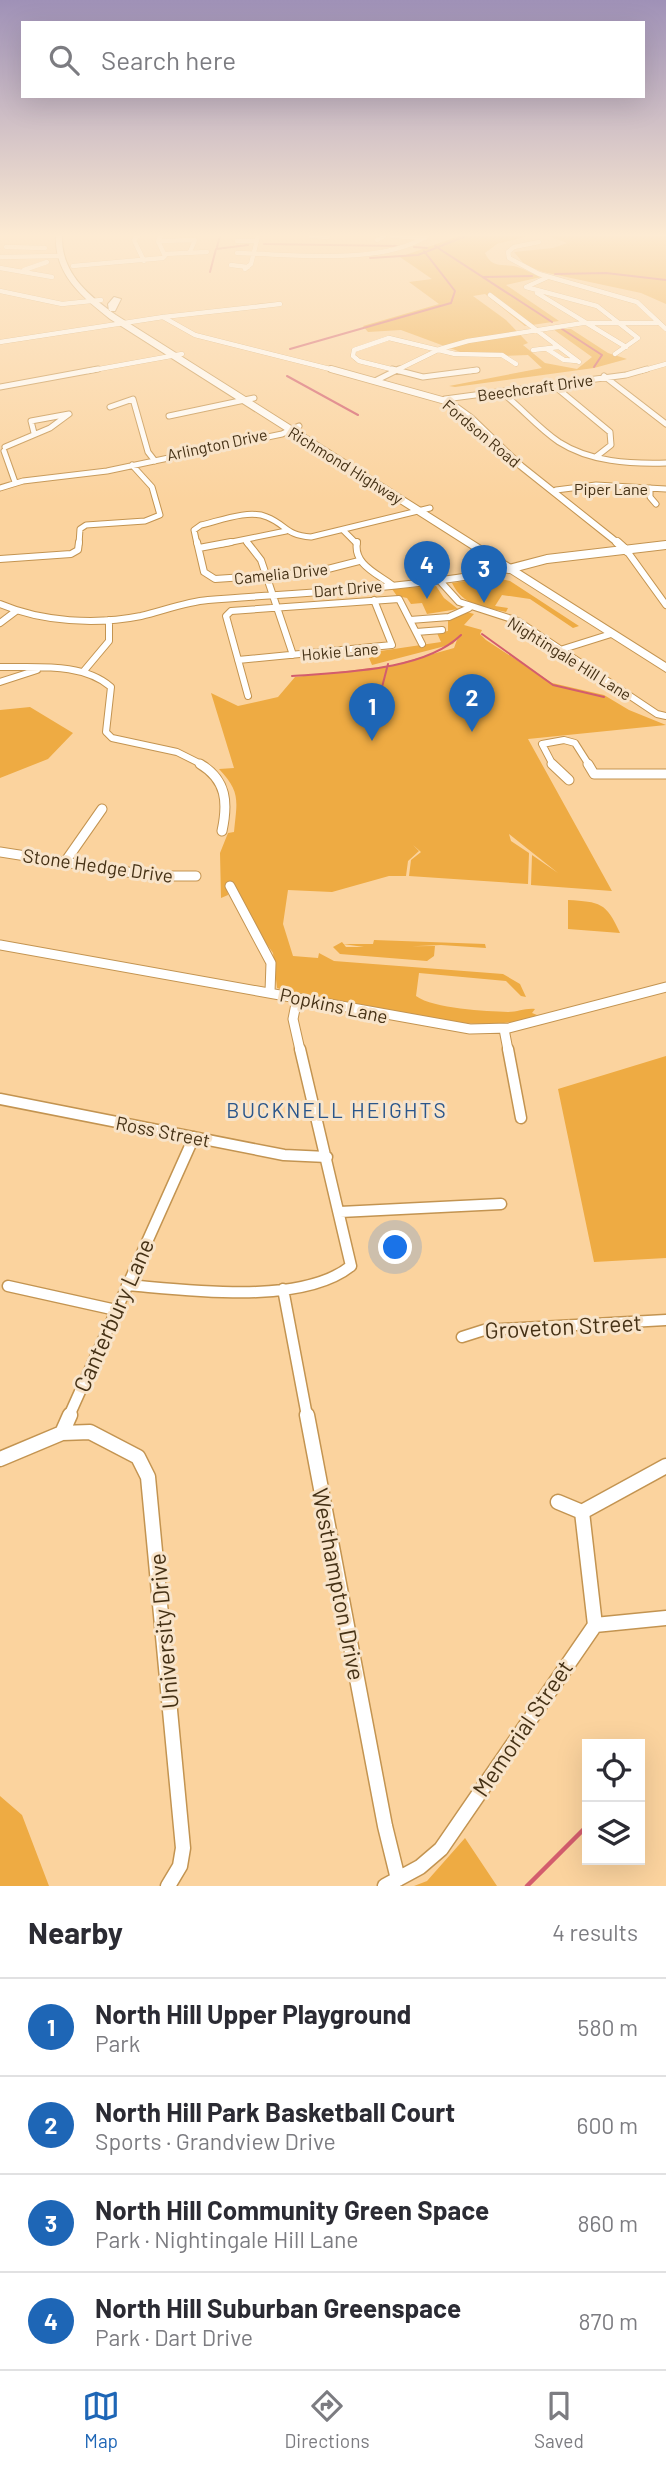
<!DOCTYPE html>
<meta charset="utf-8">
<style>
:root{--surface:#fff;--page:#f2f2f3;--text:#2b2b33;--muted:#7c7c81;--line:#e1e1e2;--accent:#1e66b6}
body{margin:0;font-family:Barlow,sans-serif;background:var(--page);color:var(--text)}
.controls{position:absolute;right:21px;bottom:21px;display:grid;overflow:hidden;border-radius:0px;box-shadow:0 7px 28px #0002}
.controls button{width:63px;height:63px;display:grid;place-items:center;padding:0;border:0;border-bottom:2px solid var(--line);background:var(--surface);color:var(--text);font:35px sans-serif}
.you{position:absolute;left:396px;top:1248px;width:24px;height:24px;margin:-18px;border:5px solid #fff;border-radius:50%;background:#1a73e8;box-shadow:0 0 0 10px #1a73e833}
.badge{display:grid;place-items:center;width:46px;height:46px;border-radius:50%;background:var(--accent);color:#fff;font-size:23px;font-weight:700}
.pin{position:absolute;translate:-50% -58px;filter:drop-shadow(0 2px 4px #0008)}
.pin::after{content:'';position:absolute;top:37px;width:24px;height:21px;background:inherit;clip-path:polygon(0 0,100% 0,50% 100%)}
.list{margin:0;padding:0;list-style:none}
h2{display:flex;justify-content:space-between;align-items:center;height:91px;margin:0;padding:0 28px;font-size:30px}
h2 small{font-size:23px;font-weight:400;color:var(--muted)}
.list li{display:grid;grid-template-columns:46px 1fr auto;gap:21px;align-items:center;box-sizing:border-box;height:98px;padding:0 28px;border-top:2px solid var(--line)}
.list b{display:block;font-size:26px;white-space:nowrap}
.list p{margin:0;font-size:23px;white-space:nowrap;color:var(--muted)}
.list em{font-size:23px;font-style:normal;color:var(--muted)}
.icon{flex:none;width:38px;height:38px;fill:none;stroke:currentColor;stroke-width:2;stroke-linecap:round;stroke-linejoin:round}
.map{position:relative;flex:none;width:666px;height:1886px;overflow:hidden}
.search{position:absolute;background:var(--surface);box-shadow:0 7px 28px #0002;left:21px;right:21px;top:21px;height:77px;display:flex;align-items:center;gap:18px;box-sizing:border-box;padding:0 24px;border-radius:0px;color:var(--muted);font-size:26px}
.sheet{height:483px;background:var(--surface)}
nav{display:flex;justify-content:space-around;align-items:center;box-sizing:border-box;height:98px;border-top:2px solid var(--line);background:var(--surface);font-size:19px;color:var(--muted)}
nav a{display:grid;justify-items:center;gap:4px}
nav .on{color:var(--accent)}
.map>svg:first-child{display:block}
.green{fill:#eeab43}
.lines{fill:none;stroke-linecap:round;stroke-linejoin:round}
.stream-far1{stroke:#d35d6d;stroke-width:2}
.stream{stroke:#d35d6d;stroke-width:4.5}
.minor-far5-casing{stroke:#c39451;stroke-width:5}
.minor-far4-casing{stroke:#c39451;stroke-width:7}
.minor-far3-casing{stroke:#c39451;stroke-width:8}
.minor-far2-casing{stroke:#c39451;stroke-width:11}
.minor-far1-casing{stroke:#c39451;stroke-width:13}
.minor-casing{stroke:#c39451;stroke-width:17}
.tertiary-far2-casing{stroke:#c39451;stroke-width:5}
.tertiary-far1-casing{stroke:#c39451;stroke-width:8}
.tertiary-casing{stroke:#c39451;stroke-width:10}
.trunk-casing{stroke:#c39451;stroke-width:2}
.minor-far5{stroke:#fff;stroke-width:4.5}
.minor-far4{stroke:#fff;stroke-width:5}
.minor-far3{stroke:#fff;stroke-width:6}
.minor-far2{stroke:#fff;stroke-width:9}
.minor-far1{stroke:#fff;stroke-width:10}
.minor{stroke:#fff;stroke-width:14}
.tertiary-far2{stroke:#fff;stroke-width:4.5}
.tertiary-far1{stroke:#fff;stroke-width:6}
.tertiary{stroke:#fff;stroke-width:8}
.trunk{fill:#fff;fill-rule:evenodd}
.labels{text-anchor:middle;dominant-baseline:central;stroke-width:6;stroke-linejoin:round;paint-order:stroke}
.far-street-label{font-size:16px;fill:#453115;stroke:#f8e4ca}
.street-label{font-size:19px;fill:#453115;stroke:#f8e4ca}
.neighbourhood-label{font-size:21px;letter-spacing:2px;fill:#2a568b;stroke:#f8e4ca}
.near-street-label{font-size:23px;fill:#453115;stroke:#f8e4ca}
</style>
<div class="map">
<svg width="666" height="1886" viewBox="0 0 666 1886">
<rect width="100%" height="100%" fill="#fbd39e"/>
<path class="green" d="M459,236h69l-31,8 -12,9c7,15 16,11 29,13 9,2 18,8 27,11l-35,8 53,36 -34,5 -40,-32 -12,2 33,24 22,23 -5,2 22,18 32,6 15,-12 -39,-28h18l37,24 19,6 -33,9 -139,19 -6,-1 93,-18 -14,-13 -54,2 -73,-27 -33,2 -5,-6 76,-22 -30,-22 23,-3 -32,-22z
M548,236h118v68l-25,-11 -98,-21 -18,-7 -11,-13 39,-4 14,-5z
M492,577l18,4 69,45 -6,2 -43,-29 -28,-4 -7,11 13,2 -2,4c-22,-5 -43,-6 -54,-29z
M436,586l8,12 14,11 -31,5 -5,-11 -11,1 -4,-6 -10,-2 -5,-7z
M467,612l7,2 -10,11 18,5 -2,4 6,6 66,43 52,12 25,15 37,15 -138,14 84,152 -81,-6 1,-30 26,18 -49,-39 2,7 18,12 -1,31 -119,-8 2,-16 10,-8 -8,-7 6,6 -11,10 -2,15h-17l-57,16 -44,-2 -5,34 10,32 25,2 1,-5 15,8 169,13 17,10 6,13 -5,-1 -15,-15 -87,-8 -3,23c18,13 70,15 92,16 10,0 17,-4 27,-3l-3,4 5,2c-53,25 -179,-9 -237,-20l-23,-7 -4,-35 -46,-65 1,7 -7,3 -1,-45 8,-20 6,-1c3,-31 7,-40 -15,-63l15,-1 -23,-75 27,13 40,-9 17,-20 95,-11 64,-18 4,-11 -5,7 -81,21 -5,-12 74,-11 -4,-9 11,-2v-13z
M30,707l43,26 -25,26 -48,19v-68z
M568,900c32,2 38,2 52,33l-52,-4z
M374,940l111,4 1,4 -45,-3 -70,3 -28,-4h30z
M342,942l4,5 89,-1 -1,10 -7,5 -87,-7 -7,-7z
M666,1056v202l-72,4 -36,-173z
M0,1796l22,19 27,71h-49z
M465,1838l32,48h-83l13,-5z"/>
<g class="lines">
<path class="stream-far1" d="M264,244l133,2
M435,246l117,76
M217,247l3,-11
M414,247l13,1
M370,258l48,-3 48,-19
M210,272l6,-23 32,-4
M555,274l51,-1 60,7
M483,277l49,-1
M562,329l40,26 -8,12
M290,349l161,-46 4,-12 -31,-40
M287,376l71,39
M482,634l71,51 51,12
M292,676c50,-4 132,-5 169,-41
M381,691l7,-27"/>
<path class="stream" d="M527,1886l60,-60"/>
<defs>
<path id="minor-far5" d="M138,236l-4,4 10,21
M311,236l17,1
M392,236l33,2
M377,240l7,-4
M159,241l36,-1 -5,12
M237,241h20
M539,242l-25,5 -6,5 1,6 30,16 98,28 29,27
M6,247l39,1
M237,253c55,1 142,13 190,-17
M164,254l43,-2
M0,257l60,-1
M231,265l17,2
M73,266l90,-8 2,-2 -7,-15 3,-5
M0,268l52,9
M245,269l6,-5 7,-28
M24,270l23,-8
M548,277l-22,10 71,19 41,32 -23,16
M537,293l89,54
M490,295l69,52
M163,317l117,-13
M547,349l17,11 13,1
M533,350l26,-3 20,15
M88,371l94,-17
M395,371l45,-22 28,-8 115,-18h74
M399,371l-40,-10 -6,-5 1,-6 35,-12 66,16 47,1 14,9
M470,371l7,-1
M641,371l25,-7"/>
<path id="minor-far4" d="M392,369l31,8 54,-7
M604,376l62,48
M377,380l22,-11
M552,384l58,48 1,13 -14,11
M0,387l98,-18
M500,391c21,16 37,36 59,51 31,20 71,22 107,21
M445,399l181,-24 21,-6
M110,407l23,-8 15,53 7,9
M169,416l85,-18
M5,447l45,-19 19,-14 -38,7 3,12
M4,451l11,31
M0,488l23,-7 84,-10 175,-37 17,-8
M650,488v9l6,7
M556,490l40,-5 70,4
M343,530l14,14
M246,541l2,3
M79,544l1,-15 6,-4 59,-4 15,-6 -8,-28 -20,-22
M197,544l-3,-14 7,-5c18,-4 48,-16 66,-8 20,8 18,18 44,20l119,-29
M222,544l64,-13"/>
<path id="minor-far3" d="M197,542l7,30 11,7 101,-7 43,-11
M247,542l14,18 32,95
M357,542c-4,22 19,31 35,43
M199,548l32,-6
M627,551l39,54
M0,559l71,-5 7,-4 1,-8
M440,581l19,21 59,19 139,93 9,2
M0,604c42,18 96,21 141,12 22,-5 44,-14 67,-16 100,-8 202,-11 301,-31
M410,620l39,-3 20,-9
M0,623l16,-12
M416,632l26,-2
M560,650l51,-16
M238,660l154,-15 -18,-45
M0,667c36,1 82,-5 111,20l-5,45 6,6 65,14 26,13
M83,672l26,-31v-21
M0,682l37,-12
M248,696l-22,-80 5,-5 168,-12 23,45
M553,765l-11,-21 22,-4 11,3 14,22"/>
<path id="minor-far2" d="M200,764c27,16 28,39 22,67
M552,764l17,16
M588,764l6,10h72
M0,852l153,24h43
M65,862l37,-53
M230,886l41,77 -1,29
M0,945l470,84 39,-1 157,-41
M297,999l-4,20 7,31
M504,1029l4,21"/>
<path id="minor-far1" d="M508,1049l13,69
M0,1099l284,56 43,2
M340,1212l161,-8
M127,1285c61,5 174,21 224,-19l-51,-217
M8,1286l108,24
M283,1289l24,127
M462,1337l22,-7 182,-10
M69,1416l125,-279"/>
<path id="minor" d="M307,1415l78,411 13,53
M62,1433l8,-18
M0,1459l62,-26 28,-1 48,25 10,20 35,371 -3,18 -12,20
M558,1502l24,10
M582,1512l13,113
M582,1512l84,-46
M385,1886l35,-19 21,-18 154,-224 71,-7"/>
<path id="tertiary-far2" d="M0,291l62,13 39,-4
M0,342l163,-25 32,18 143,36"/>
<path id="tertiary-far1" d="M331,369l118,33 22,16 50,48 98,78"/>
<path id="tertiary" d="M617,542l10,9
M509,569l38,-10 119,-14"/>
<path id="trunk" d="M56,236h6c-1,37 26,59 54,79l550,348v9l-556,-353c-28,-22 -56,-45 -54,-83z
M114,297l7,2 -6,12h-6l-1,-7z"/>
</defs>
<use href="#minor-far5" class="minor-far5-casing"/>
<use href="#minor-far4" class="minor-far4-casing"/>
<use href="#minor-far3" class="minor-far3-casing"/>
<use href="#minor-far2" class="minor-far2-casing"/>
<use href="#minor-far1" class="minor-far1-casing"/>
<use href="#minor" class="minor-casing"/>
<use href="#tertiary-far2" class="tertiary-far2-casing"/>
<use href="#tertiary-far1" class="tertiary-far1-casing"/>
<use href="#tertiary" class="tertiary-casing"/>
<use href="#trunk" class="trunk-casing"/>
<use href="#minor-far5" class="minor-far5"/>
<use href="#minor-far4" class="minor-far4"/>
<use href="#minor-far3" class="minor-far3"/>
<use href="#minor-far2" class="minor-far2"/>
<use href="#minor-far1" class="minor-far1"/>
<use href="#minor" class="minor"/>
<use href="#tertiary-far2" class="tertiary-far2"/>
<use href="#tertiary-far1" class="tertiary-far1"/>
<use href="#tertiary" class="tertiary"/>
<use href="#trunk" class="trunk"/>
</g>
<linearGradient id="sky" x2="0" y2="1"><stop stop-color="#9f91b7"/><stop offset="0.47" stop-color="#fdebd3"/><stop offset="1" stop-color="#fdebd3" stop-opacity="0"/></linearGradient>
<rect width="666" height="500" fill="url(#sky)"/>
<g class="labels">
<g class="far-street-label">
<text transform="translate(535 387) rotate(-8)">Beechcraft Drive</text>
<text transform="translate(482 433) rotate(40)">Fordson Road</text>
<text transform="translate(217 444) rotate(-12)">Arlington Drive</text>
<text transform="translate(346 465) rotate(32)">Richmond Highway</text>
<text x="611" y="488">Piper Lane</text>
<text transform="translate(281 573) rotate(-6)">Camelia Drive</text>
<text transform="translate(348 588) rotate(-5)">Dart Drive</text>
<text transform="translate(340 651) rotate(-5)">Hokie Lane</text>
<text transform="translate(570 658) rotate(32)">Nightingale Hill Lane</text>
</g>
<g class="street-label">
<text transform="translate(98 865) rotate(8)">Stone Hedge Drive</text>
<text transform="translate(334 1005) rotate(12)">Popkins Lane</text>
<text transform="translate(163 1131) rotate(11)">Ross Street</text>
</g>
<g class="neighbourhood-label">
<text x="337" y="1109">BUCKNELL HEIGHTS</text>
</g>
<g class="near-street-label">
<text transform="translate(113 1315) rotate(-66)">Canterbury Lane</text>
<text transform="translate(563 1326) rotate(-3)">Groveton Street</text>
<text transform="translate(339 1584) rotate(79)">Westhampton Drive</text>
<text transform="translate(163 1631) rotate(-95)">University Drive</text>
<text transform="translate(522 1728) rotate(-56)">Memorial Street</text>
</g>
</g>
</svg>
<div class="controls">
<button><svg class="icon" aria-label="locate" viewBox="0 0 24 24"><circle cx="12" cy="12" r="6"/><path d="M12 2v4M12 18v4M2 12h4M18 12h4"/></svg></button>
<button><svg class="icon" aria-label="layers" viewBox="0 0 24 24"><path d="M12 4l9 5-9 5-9-5zM3 14l9 5 9-5"/></svg></button>
</div>
<div class="you"></div>
<div class="pin badge" style="left:372px;top:741px">1</div>
<div class="pin badge" style="left:472px;top:732px">2</div>
<div class="pin badge" style="left:484px;top:603px">3</div>
<div class="pin badge" style="left:427px;top:599px">4</div>
<div class="search"><svg class="icon" aria-label="search" viewBox="0 0 24 24"><circle cx="10" cy="10" r="6"/><path d="M15 15l6 6"/></svg>Search here</div>
</div>
<section class="sheet">
<h2>Nearby<small>4 results</small></h2>
<ul class="list">
<li><span class="badge">1</span><div><b>North Hill Upper Playground</b><p>Park</p></div><em>580 m</em></li>
<li><span class="badge">2</span><div><b>North Hill Park Basketball Court</b><p>Sports · Grandview Drive</p></div><em>600 m</em></li>
<li><span class="badge">3</span><div><b>North Hill Community Green Space</b><p>Park · Nightingale Hill Lane</p></div><em>860 m</em></li>
<li><span class="badge">4</span><div><b>North Hill Suburban Greenspace</b><p>Park · Dart Drive</p></div><em>870 m</em></li>
</ul>
</section>
<nav>
<a class="on"><svg class="icon" aria-label="map" viewBox="0 0 24 24"><path d="M3 6l6-2 6 2 6-2v14l-6 2-6-2-6 2zM9 4v14M15 6v14"/></svg>Map</a>
<a><svg class="icon" aria-label="directions" viewBox="0 0 24 24"><path d="M12 3l9 9-9 9-9-9zM9 14v-3h6M13 9l2 2-2 2"/></svg>Directions</a>
<a><svg class="icon" aria-label="saved" viewBox="0 0 24 24"><path d="M7 4h10v16l-5-4-5 4z"/></svg>Saved</a>
</nav>
